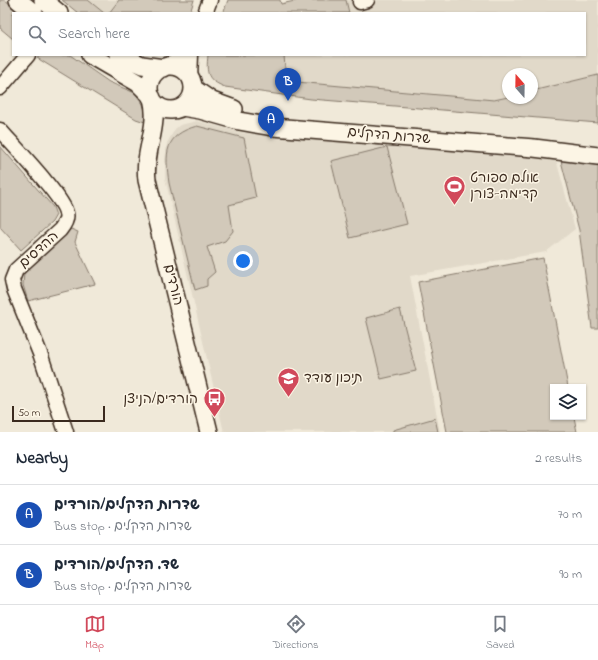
<!DOCTYPE html>
<meta charset="utf-8">
<style>
:root{--surface:#fff;--page:#f6f6f7;--text:#1f2937;--muted:#747a83;--line:#e0e1e3;--accent:#d1495b}
body{margin:0;font-family:"Indie Flower","Playpen Sans Hebrew",sans-serif;background:var(--page);color:var(--text)}
.controls{position:absolute;right:12px;bottom:12px;display:grid;overflow:hidden;border-radius:0px;box-shadow:0 1px 3px #0004}
.controls button{width:36px;height:36px;display:grid;place-items:center;padding:0;border:0;border-bottom:1px solid var(--line);background:var(--surface);color:var(--text);font:20px sans-serif}
.compass{position:absolute;left:502px;top:68px;width:36px;height:36px;border-radius:50%;background:var(--surface);box-shadow:0 1px 3px #0004;rotate:340deg}
.scale{position:absolute;left:12px;bottom:10px;width:93px;box-sizing:border-box;padding-left:4px;border:2px solid #3b2a1e;border-top:0;font-size:11px;line-height:14px;white-space:nowrap;color:#3b2a1e;-webkit-text-stroke:3px #fcf5e5;paint-order:stroke}
.you{position:absolute;left:243px;top:261px;width:14px;height:14px;margin:-10px;border:3px solid #fff;border-radius:50%;background:#1a73e8;box-shadow:0 0 0 6px #1a73e833}
.badge{display:grid;place-items:center;width:26px;height:26px;border-radius:50%;background:var(--accent);color:#fff;font-size:13px;font-weight:700}
.pin{position:absolute;translate:-50% -33px;filter:drop-shadow(0 1px 2px #0008)}
.pin::after{content:'';position:absolute;top:21px;width:14px;height:12px;background:inherit;clip-path:polygon(0 0,100% 0,50% 100%)}
.list{margin:0;padding:0;list-style:none}
h2{display:flex;justify-content:space-between;align-items:center;height:52px;margin:0;padding:0 16px;font-size:17px}
h2 small{font-size:13px;font-weight:400;color:var(--muted)}
.list li{display:grid;grid-template-columns:26px 1fr auto;gap:12px;align-items:center;box-sizing:border-box;height:60px;padding:0 16px;border-top:1px solid var(--line)}
.list b{display:block;font-size:15px;white-space:nowrap}
.list p{margin:0;font-size:13px;white-space:nowrap;color:var(--muted)}
.list em{font-size:13px;font-style:normal;color:var(--muted)}
.icon{flex:none;width:22px;height:22px;fill:none;stroke:currentColor;stroke-width:2;stroke-linecap:round;stroke-linejoin:round}
.map{position:relative;flex:none;width:598px;height:432px;overflow:hidden}
.search{position:absolute;background:var(--surface);box-shadow:0 1px 3px #0004;left:12px;right:12px;top:12px;height:44px;display:flex;align-items:center;gap:10px;box-sizing:border-box;padding:0 14px;border-radius:0px;color:var(--muted);font-size:15px}
.sheet{height:172px;background:var(--surface)}
nav{display:flex;justify-content:space-around;align-items:center;box-sizing:border-box;height:56px;border-top:1px solid var(--line);background:var(--surface);font-size:11px;color:var(--muted)}
nav a{display:grid;justify-items:center;gap:2px}
nav .on{color:var(--accent)}
.map>svg:first-child{display:block}
.built{fill:#e1d9c9}
.green{fill:#d2c9ba;stroke:#867a6c}
.lines{fill:none;stroke-linecap:round;stroke-linejoin:round}
.minor-casing{stroke:#3b2a1e;stroke-width:17}
.tertiary-casing{stroke:#3b2a1e;stroke-width:20}
.minor{stroke:#fcf5e5;stroke-width:14}
.tertiary{stroke:#fcf5e5;stroke-width:17}
.labels{text-anchor:middle;dominant-baseline:central;stroke-width:3;stroke-linejoin:round;paint-order:stroke}
.street-label{font-size:14px;fill:#3b2a1e;stroke:#fcf5e5}
.poi-label{font-size:14px;fill:#3b2a1e;stroke:#fcf5e5;text-anchor:start}
</style>
<div class="map">
<svg width="598" height="432" viewBox="0 0 598 432">
<rect width="100%" height="100%" fill="#f0e9d9"/>
<filter id="ink" filterUnits="userSpaceOnUse"><feTurbulence type="fractalNoise" baseFrequency=".025" numOctaves="2"/><feDisplacementMap in="SourceGraphic" scale="8" xChannelSelector="R" yChannelSelector="G"/><feConvolveMatrix kernelMatrix="1 2 1 2 8 2 1 2 1" color-interpolation-filters="sRGB"/></filter>
<g filter="url(#ink)">
<path class="built" d="M88,0h31l-10,13h-5z
M346,0h252v75l-66,16v-17h-24v23l-14,3 -208,-19 -2,-26h301v-42h-236z
M197,121l46,12 312,23 20,73 -29,23 -136,24 30,156h-216l-59,-254v-18l2,-17 8,-14 5,-4z"/>
<path class="green" d="M0,0h5l16,13h-8v26l-13,-11z
M62,0h26l16,13h-26z
M119,0h75l-4,13h-81z
M228,0h52l1,4 18,-4h47l3,13h-126z
M42,55h28l39,27 26,11 8,11 5,19 -12,-4 -99,-61z
M208,55h76l2,26 208,19 14,-3 24,1v-7l66,-16v48l-287,-24 -86,-12c-18,-7 -19,-13 -17,-32z
M197,126l47,12 12,60 -27,7 4,26 -8,10 -18,6 8,25 -8,7v7l-12,4 -26,-107c-4,-30 -5,-48 28,-57z
M0,146l53,61 3,8 -4,7 -31,28 -21,-23z
M387,147l20,77 -57,14 -19,-77z
M560,157l38,3v168h-6l-13,-98z
M71,229l7,3 -3,10 20,42 -67,17 -5,-16 1,-12z
M543,258l25,129h-15v30h21l3,15h-130l-29,-150z
M400,309l16,62 -35,8 -15,-61z
M435,418l3,14h-45v-2z"/>
<g class="lines">
<defs>
<path id="minor" d="M360,2l7,-2
M205,13l5,-13
M167,67l14,-12
M190,78l1,-23
M0,88l28,-33
M0,130c12,14 64,68 66,83 2,6 -2,12 -6,17l-44,40 -4,10 2,9 27,67 25,76"/>
<path id="tertiary" d="M18,0l16,13
M43,0l16,13
M90,55l48,28 13,13
M119,55l23,10 22,3
M149 88a22 22 0 1 1 44 0a22 22 0 1 1-44 0Z
M193,88l19,13 22,8
M152,98c8,29 -9,53 -5,82l62,252
M182,107l18,3 39,11 34,6 261,21 64,8"/>
</defs>
<use href="#minor" class="minor-casing"/>
<use href="#tertiary" class="tertiary-casing"/>
<use href="#minor" class="minor"/>
<use href="#tertiary" class="tertiary"/>
</g>
</g>
<defs>
<symbol id="stadium-pin" viewBox="-11 -11 22 30"><path d="M0 17L-7.5 6A9.5 9.5 0 1 1 7.5 6Z" fill="#d1495b" stroke="#fcf5e5"/><path d="M0-5a6.5 5 0 1 0 0 10a6.5 5 0 1 0 0-10ZM-3.5-1.8h7v3.6h-7Z" fill="#fff"/></symbol>
<symbol id="school-pin" viewBox="-11 -11 22 30"><path d="M0 17L-7.5 6A9.5 9.5 0 1 1 7.5 6Z" fill="#d1495b" stroke="#fcf5e5"/><path d="M0-5L7-2L0 1L-7-2ZM-4 1L0 2.5L4 1V4Q0 6-4 4Z" fill="#fff"/></symbol>
<symbol id="bus-pin" viewBox="-11 -11 22 30"><path d="M0 17L-7.5 6A9.5 9.5 0 1 1 7.5 6Z" fill="#d1495b" stroke="#fcf5e5"/><path d="M-5-6H5V4H4V6H2V4H-2V6H-4V4H-5ZM-3.5-4V0h7V-4ZM-3.5 1.2v1.5H-2V1.2ZM2 1.2v1.5H3.5V1.2Z" fill="#fff"/></symbol>
</defs>
<g fill-rule="evenodd">
<use href="#stadium-pin" x="442" y="174" width="25" height="34"/>
<use href="#school-pin" x="276" y="366" width="25" height="34"/>
<use href="#bus-pin" x="202" y="386" width="25" height="34"/>
</g>
<g class="labels">
<g class="street-label">
<text transform="translate(389 136) rotate(5)">שדרות הדקלים</text>
<text transform="translate(39 250) rotate(-42)">ההדסים</text>
<text transform="translate(173 285) rotate(76)">הורדים</text>
</g>
<g class="poi-label">
<text x="470" y="178">אולם ספורט<tspan x="470" dy="16">קדימה-צורן</tspan></text>
<text x="304" y="378">תיכון עודד</text>
<text x="198" y="399" text-anchor="end">הורדים/הניצן</text>
</g>
</g>
</svg>
<div class="controls">
<button><svg class="icon" aria-label="layers" viewBox="0 0 24 24"><path d="M12 4l9 5-9 5-9-5zM3 14l9 5 9-5"/></svg></button>
</div>
<svg class="compass" viewBox="-18 -18 36 36"><path d="M0-13l5 13h-10z" fill="#e53935"/><path d="M0 13l5-13h-10z" fill="#747a83"/></svg>
<div class="scale">50 m</div>
<div class="you"></div>
<div class="pin badge" style="left:271px;top:139px;background:#1a4fb4">A</div>
<div class="pin badge" style="left:288px;top:101px;background:#1a4fb4">B</div>
<div class="search"><svg class="icon" aria-label="search" viewBox="0 0 24 24"><circle cx="10" cy="10" r="6"/><path d="M15 15l6 6"/></svg>Search here</div>
</div>
<section class="sheet">
<h2>Nearby<small>2 results</small></h2>
<ul class="list">
<li><span class="badge" style="background:#1a4fb4">A</span><div><b>שדרות הדקלים/הורדים</b><p>Bus stop · שדרות הדקלים</p></div><em>70 m</em></li>
<li><span class="badge" style="background:#1a4fb4">B</span><div><b>שד. הדקלים/הורדים</b><p>Bus stop · שדרות הדקלים</p></div><em>90 m</em></li>
</ul>
</section>
<nav>
<a class="on"><svg class="icon" aria-label="map" viewBox="0 0 24 24"><path d="M3 6l6-2 6 2 6-2v14l-6 2-6-2-6 2zM9 4v14M15 6v14"/></svg>Map</a>
<a><svg class="icon" aria-label="directions" viewBox="0 0 24 24"><path d="M12 3l9 9-9 9-9-9zM9 14v-3h6M13 9l2 2-2 2"/></svg>Directions</a>
<a><svg class="icon" aria-label="saved" viewBox="0 0 24 24"><path d="M7 4h10v16l-5-4-5 4z"/></svg>Saved</a>
</nav>
